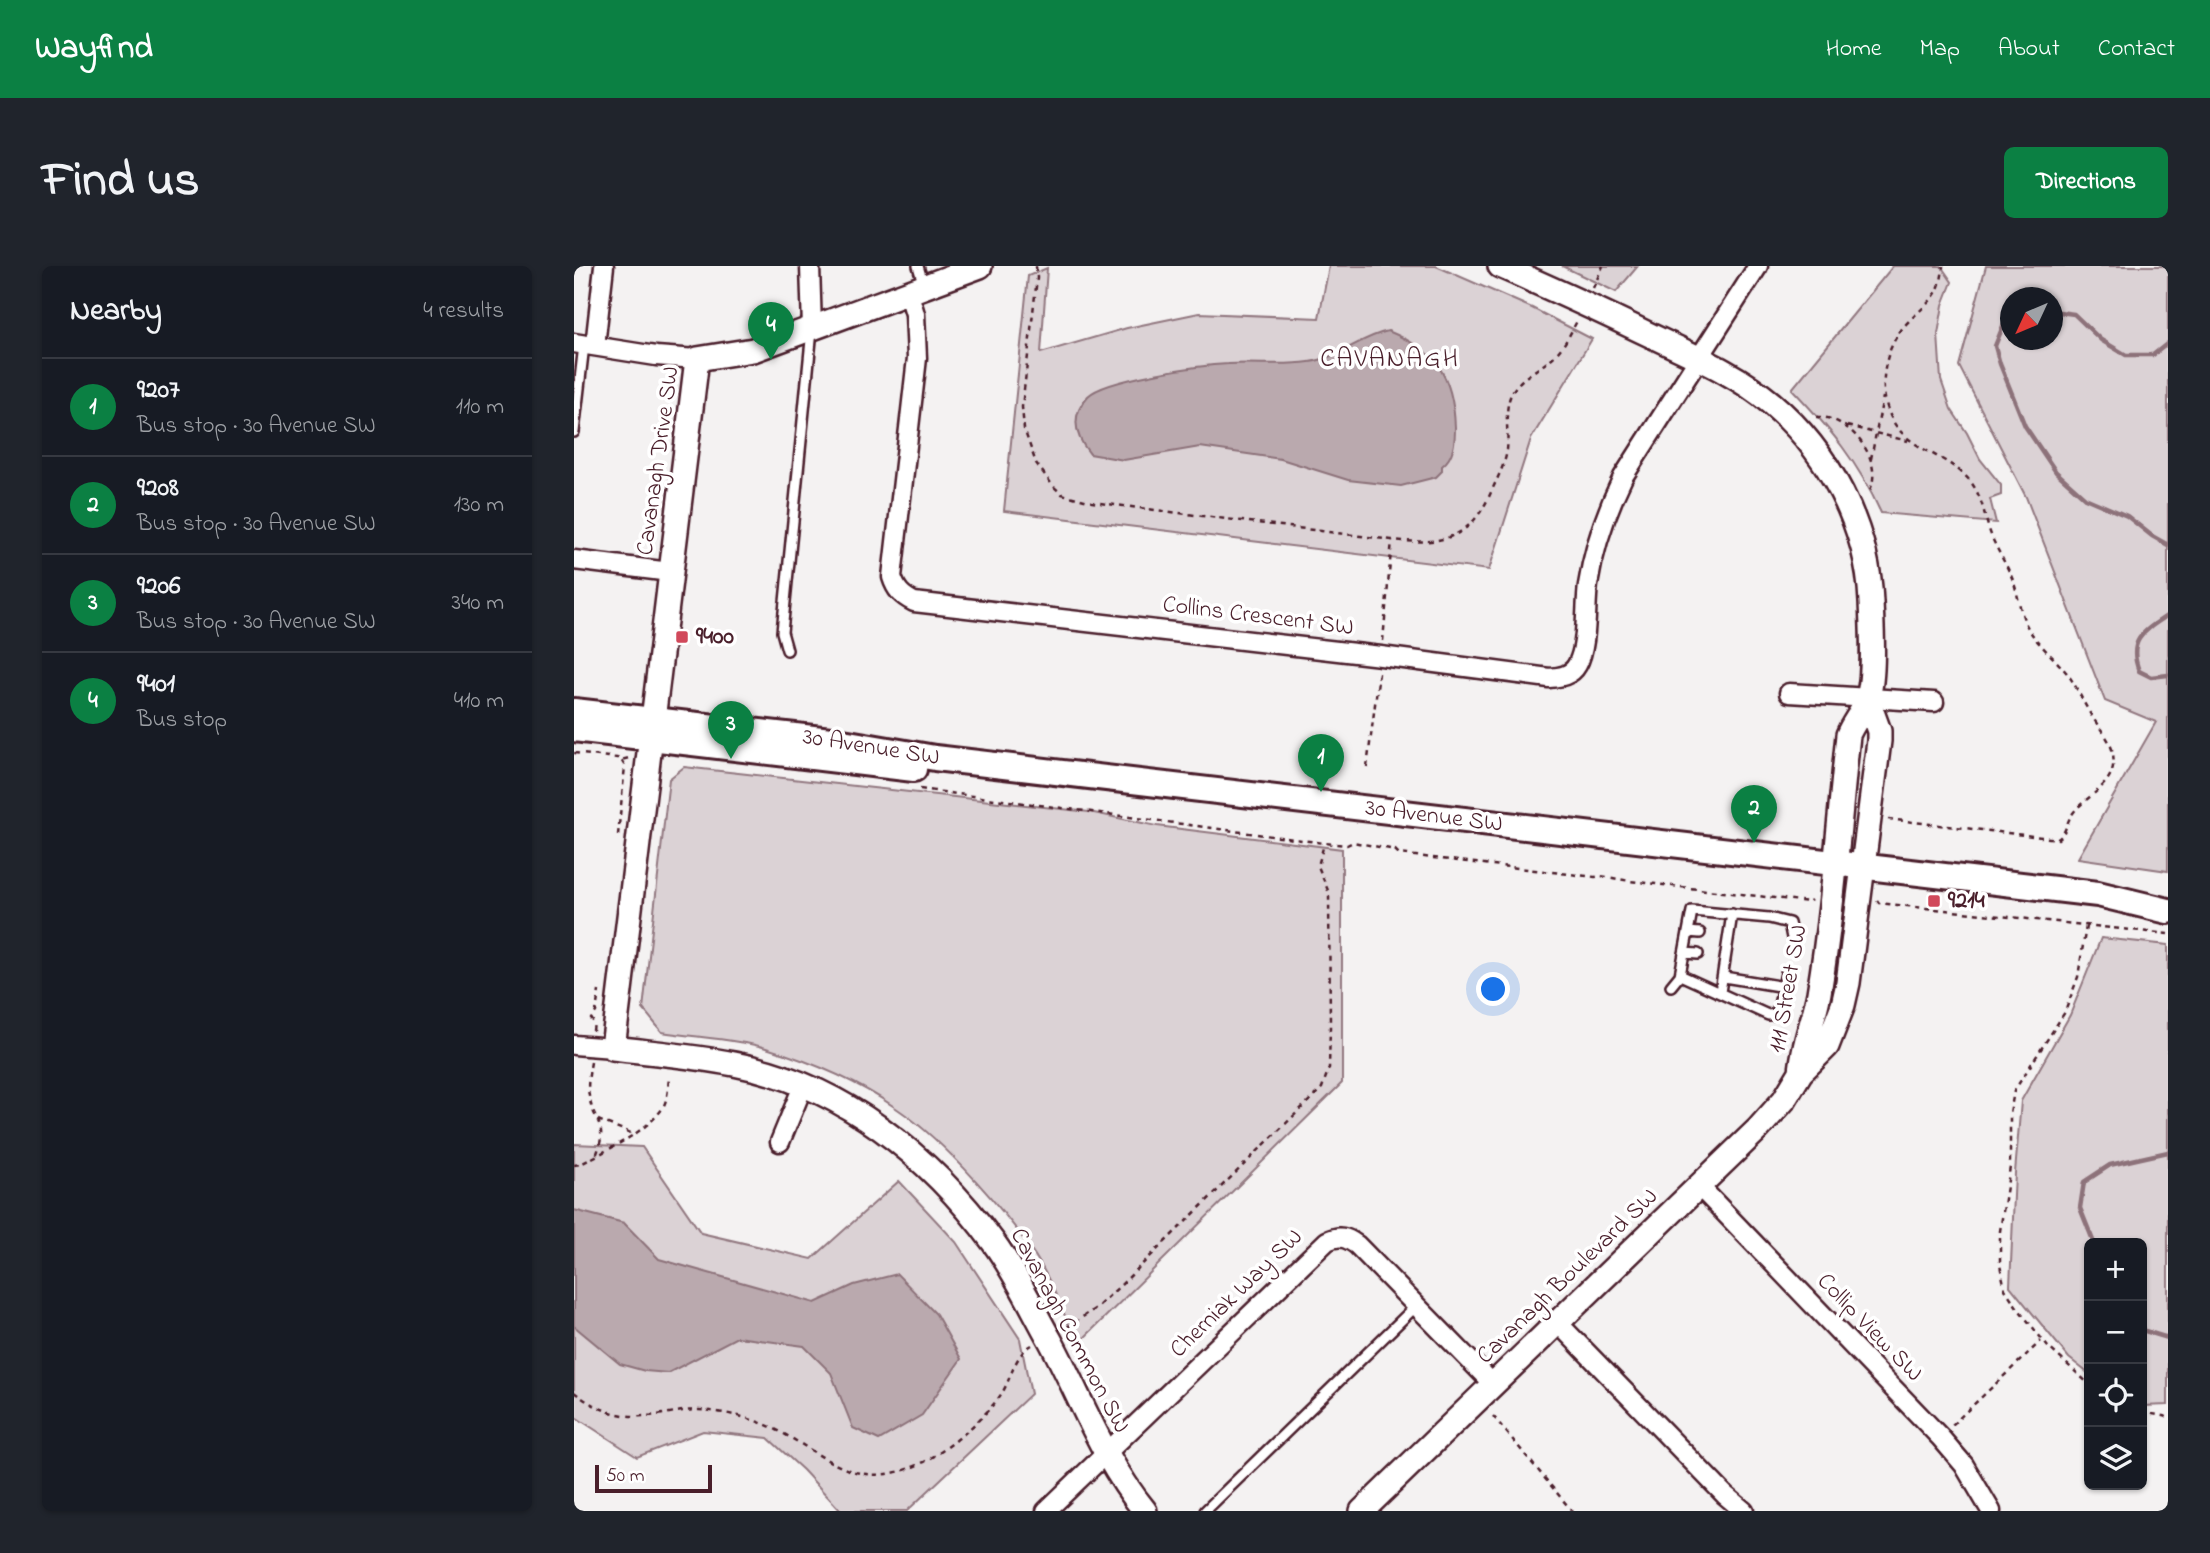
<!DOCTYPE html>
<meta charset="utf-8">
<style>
:root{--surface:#171b24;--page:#20242c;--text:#f1f3f6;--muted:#9ea1a6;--line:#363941;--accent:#0b8043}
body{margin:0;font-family:"Indie Flower",sans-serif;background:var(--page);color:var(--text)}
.controls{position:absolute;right:21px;bottom:21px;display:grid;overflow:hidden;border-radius:10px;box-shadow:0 2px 5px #0004}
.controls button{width:63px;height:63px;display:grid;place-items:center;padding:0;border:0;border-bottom:2px solid var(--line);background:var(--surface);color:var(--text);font:35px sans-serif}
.compass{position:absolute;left:1426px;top:21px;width:63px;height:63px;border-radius:50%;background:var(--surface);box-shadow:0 2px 5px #0004;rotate:226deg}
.scale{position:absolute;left:21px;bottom:18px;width:117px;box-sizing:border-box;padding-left:7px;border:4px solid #4a1f2b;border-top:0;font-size:19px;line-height:24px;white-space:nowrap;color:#4a1f2b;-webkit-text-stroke:5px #fff;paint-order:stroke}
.you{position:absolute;left:920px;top:724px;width:24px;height:24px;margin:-18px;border:5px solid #fff;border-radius:50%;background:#1a73e8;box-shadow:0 0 0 10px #1a73e833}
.badge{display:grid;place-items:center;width:46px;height:46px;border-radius:50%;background:var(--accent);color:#fff;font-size:23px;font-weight:700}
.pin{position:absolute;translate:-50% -58px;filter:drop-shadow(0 2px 4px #0008)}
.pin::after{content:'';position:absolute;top:37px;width:24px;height:21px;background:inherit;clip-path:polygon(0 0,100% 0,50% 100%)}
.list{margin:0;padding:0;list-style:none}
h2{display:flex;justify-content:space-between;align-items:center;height:91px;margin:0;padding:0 28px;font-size:30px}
h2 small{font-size:23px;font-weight:400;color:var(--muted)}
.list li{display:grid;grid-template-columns:46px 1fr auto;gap:21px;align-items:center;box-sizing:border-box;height:98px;padding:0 28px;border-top:2px solid var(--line)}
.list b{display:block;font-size:26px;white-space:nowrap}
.list p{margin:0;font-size:23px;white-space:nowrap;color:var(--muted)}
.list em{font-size:23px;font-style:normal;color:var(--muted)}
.icon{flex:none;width:38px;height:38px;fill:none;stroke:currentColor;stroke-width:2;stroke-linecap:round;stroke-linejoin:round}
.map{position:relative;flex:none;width:1594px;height:1245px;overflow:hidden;border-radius:10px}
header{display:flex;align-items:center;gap:42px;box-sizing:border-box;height:98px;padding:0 35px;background:var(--accent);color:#fff}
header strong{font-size:33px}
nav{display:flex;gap:38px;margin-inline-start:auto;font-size:24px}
.intro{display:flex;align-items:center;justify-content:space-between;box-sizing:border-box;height:168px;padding:0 42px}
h1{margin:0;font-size:49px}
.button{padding:18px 32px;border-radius:10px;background:var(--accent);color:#fff;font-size:24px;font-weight:700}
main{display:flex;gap:42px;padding:0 42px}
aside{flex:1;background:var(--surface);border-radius:10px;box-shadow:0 2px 5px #0004}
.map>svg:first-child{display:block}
.green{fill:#dbd2d5;stroke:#927880;stroke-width:2;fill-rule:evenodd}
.water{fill:#baa9ae;stroke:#8d727a;stroke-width:2}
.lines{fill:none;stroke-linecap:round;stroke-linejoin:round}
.stream{stroke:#8d727a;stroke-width:4.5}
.service-casing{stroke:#4a1f2b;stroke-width:14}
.minor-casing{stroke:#4a1f2b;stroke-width:23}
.tertiary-casing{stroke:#4a1f2b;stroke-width:28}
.secondary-casing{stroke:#4a1f2b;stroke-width:30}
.path{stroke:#4a1f2b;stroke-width:2.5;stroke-dasharray:5 5;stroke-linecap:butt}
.service{stroke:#fff;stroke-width:9}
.minor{stroke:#fff;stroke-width:18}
.tertiary{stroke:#fff;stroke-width:23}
.secondary{stroke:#fff;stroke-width:24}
.poi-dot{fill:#d1495b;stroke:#fff;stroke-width:2.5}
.labels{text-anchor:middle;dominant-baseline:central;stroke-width:7;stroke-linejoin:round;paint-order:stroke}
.street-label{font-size:24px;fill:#4a1f2b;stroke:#fff}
.poi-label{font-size:24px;font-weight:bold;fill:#4a1f2b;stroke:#fff;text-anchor:start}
.neighbourhood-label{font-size:26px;letter-spacing:2px;fill:#4a1f2b;stroke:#fff}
</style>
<header>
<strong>Wayfind</strong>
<nav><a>Home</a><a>Map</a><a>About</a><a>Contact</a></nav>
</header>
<div class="intro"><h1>Find us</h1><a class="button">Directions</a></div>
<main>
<aside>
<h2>Nearby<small>4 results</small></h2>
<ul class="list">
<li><span class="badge">1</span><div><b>9207</b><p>Bus stop · 30 Avenue SW</p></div><em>110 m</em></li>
<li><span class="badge">2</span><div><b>9208</b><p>Bus stop · 30 Avenue SW</p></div><em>130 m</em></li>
<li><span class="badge">3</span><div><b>9206</b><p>Bus stop · 30 Avenue SW</p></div><em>340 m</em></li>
<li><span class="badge">4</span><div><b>9401</b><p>Bus stop</p></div><em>410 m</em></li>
</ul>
</aside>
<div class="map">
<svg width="1594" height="1245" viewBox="0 0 1594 1245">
<rect width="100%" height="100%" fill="#f4f2f2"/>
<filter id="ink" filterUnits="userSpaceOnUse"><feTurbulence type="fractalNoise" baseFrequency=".0143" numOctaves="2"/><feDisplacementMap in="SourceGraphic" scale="14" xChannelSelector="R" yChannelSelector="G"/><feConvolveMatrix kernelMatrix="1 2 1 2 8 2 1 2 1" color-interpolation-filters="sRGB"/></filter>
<g filter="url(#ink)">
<path class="green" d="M755,0h107l96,42 60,31 -61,100 -42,131 -485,-59 24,-235 19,-8 -6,85 86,-25 72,-15 120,5z
M988,0h76l-22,26z
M1319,0h48l11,16 -9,23 -5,29 3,46 10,29 16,24 13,26 21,26v10l-11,4 6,24 -115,-10c-24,-53 -50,-83 -89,-124z
M1412,0h182v605l-90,-13 78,-136 -51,-21 -79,-204 -67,-131zM1436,32h42v42h-42z
M110,501l405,45 68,14 185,23v234l-265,262c-11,-27 -21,-53 -35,-78 -29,-49 -98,-127 -146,-159 -39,-27 -84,-46 -130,-60 -28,-9 -74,-11 -104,-16l-19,-23 26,-230z
M1527,672l67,7v460l-26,1v-163h-53v131l-20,-16 -59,-72 5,-113 6,-72 49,-86z
M0,878l68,3 59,86 111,26 87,-78 57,61 64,97 11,55 -124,117h-66l-38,-41 -35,-32 -65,-7 -66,26 -63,-41z"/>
<path class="water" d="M814,65c49,20 65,45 67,96 0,15 -1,30 -13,39v5l-6,6 -35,9 -53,-6 -67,-21 -81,-12 -76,13 -34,-6c-15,-18 -20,-38 -2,-58 17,-17 114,-31 140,-32 27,-2 55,2 81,-2 30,-4 51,-25 79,-31z
M0,944l50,13 35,36 156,44 39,-18 43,-11 39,40 25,45 -39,56 -43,25 -26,-12 -22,-55 -27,-27 -67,-9 -69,36 -23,-2 -25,-7 -46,-38z"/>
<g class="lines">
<path class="stream" d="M1478,45l22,3 27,26 25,15h27l15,-12
M1436,52l-5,3 -10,25 5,18 25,62 31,46 29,26 42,18 25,20 16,9
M1594,349c-24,16 -41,25 -29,56l12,6 17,-2
M1520,977l-14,-35 4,-26 26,-17 58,-13
M1568,1062l3,3 23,7"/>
<defs>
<path id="service" d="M344,0l6,20
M0,166l10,-87
M213,384l-5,-18 30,-302
M1114,666l12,1
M1110,687l14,1
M1212,707l-9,41 -9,1 -88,-40 12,-64 77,7 20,5 3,15
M1150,711l61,10
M1097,720l9,-11
M1146,726l12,-78
M631,1245l211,-205"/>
<path id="minor" d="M236,0l2,62
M335,28l6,20 2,44 -25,219c4,13 10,19 22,25l467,54 168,22c11,-1 22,-2 28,-13 11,-19 8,-58 11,-80 6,-39 18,-73 35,-108l135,-211
M0,77l82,13 41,3
M21,80l9,-80
M0,294l96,12
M1215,427l145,9
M0,779l39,3
M206,876l23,-56
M1126,921l240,250 24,28 27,46
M984,1057l167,172 19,16
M472,1245l281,-270c12,-6 19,-4 30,4l137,140"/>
<path id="tertiary" d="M406,0l-227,84 -56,9 -84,689c40,5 81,8 121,16 108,20 197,93 260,179 22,30 38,65 56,97 31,58 53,120 95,171
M926,0c50,22 101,45 150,69 41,20 86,38 121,68 58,49 97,123 100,199 1,25 4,72 -3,95 -4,14 -15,25 -20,38 -9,86 -15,173 -29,258 -5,27 -16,51 -18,79
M788,1245l396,-382 26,-29 17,-28 26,-26 16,-41 5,-22 31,-242v-10l-12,-33"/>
<path id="secondary" d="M0,445l257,29 104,18 1163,136 70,17
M0,463l340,40"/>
</defs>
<use href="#service" class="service-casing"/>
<use href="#minor" class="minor-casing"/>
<use href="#tertiary" class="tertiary-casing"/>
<use href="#secondary" class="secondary-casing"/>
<path class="path" d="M462,0l1,12 -15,129 2,22 12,34 17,23 9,8 30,8 300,38c50,5 79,0 100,-50 6,-13 13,-26 15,-40 2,-18 -3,-36 3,-53 7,-20 30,-27 43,-40 11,-10 17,-23 24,-36
M1019,22l10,-22
M1242,151c33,-2 70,44 53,75
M1273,160l61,15
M1297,193l12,-62
M809,375l9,-101
M0,487l43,5 4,2 8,-2
M793,501l12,-94
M346,523l404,54 23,2 6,-3 42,8 4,4 196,23 6,-1 29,5 179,21 2,-2
M1314,553l170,20c8,-6 8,-15 13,-23 14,-22 47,-29 42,-62 -2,-14 -13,-25 -20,-36 -10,-15 -16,-32 -27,-46 -12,-15 -28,-27 -38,-44 -8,-14 -9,-30 -14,-45 -6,-17 -17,-32 -23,-48 -7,-18 -8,-38 -21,-54 -24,-29 -69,-31 -82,-71 -10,-29 -2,-66 20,-88 21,-21 33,-25 35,-56
M44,569l7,-69 -4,-6
M1303,634l2,3 289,31
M1512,660l-8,51 -13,35 -51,79 -4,23v53l-10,64v34l5,24 12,18 31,40 41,37
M19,765l1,-9 -3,-3 5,-7 3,-21
M17,796c-2,12 -4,23 -2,34 5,29 20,26 7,60
M24,854l33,13
M0,899l7,-1c27,-15 63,-30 81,-55 6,-9 6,-22 7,-32
M492,1062l30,-20 26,-24 200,-196 7,-20 1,-42 -1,-133 -11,-27 6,-22
M0,1126c28,22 54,28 89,22 12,-2 24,-4 36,-4 23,1 52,8 72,17 55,27 83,68 151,36 25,-12 65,-47 80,-70 10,-16 12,-38 30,-48
M1568,1146l26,5
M919,1150l79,95
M1378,1159l89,-84"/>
<use href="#service" class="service"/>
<use href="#minor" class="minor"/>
<use href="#tertiary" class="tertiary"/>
<use href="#secondary" class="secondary"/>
</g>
</g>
<g class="poi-dot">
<rect x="101" y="364" width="14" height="14" rx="3.5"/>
<rect x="1353" y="628" width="14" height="14" rx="3.5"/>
</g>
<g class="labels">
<g class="street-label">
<text transform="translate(85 195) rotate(-82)">Cavanagh Drive SW</text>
<text transform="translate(684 351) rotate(7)">Collins Crescent SW</text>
<text transform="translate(297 482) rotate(9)">30 Avenue SW</text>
<text transform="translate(860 551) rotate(7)">30 Avenue SW</text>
<text transform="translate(1215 723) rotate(-80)">111 Street SW</text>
<text transform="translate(994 1011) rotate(-44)">Cavanagh Boulevard SW</text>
<text transform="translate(663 1028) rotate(-44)">Cherniak Way SW</text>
<text transform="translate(1295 1062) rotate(46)">Collip View SW</text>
<text transform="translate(495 1065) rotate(62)">Cavanagh Common SW</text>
</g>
<g class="poi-label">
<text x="122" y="371">9400</text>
<text x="1374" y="635">9214</text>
</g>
<g class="neighbourhood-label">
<text x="816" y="94">CAVANAGH</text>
</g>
</g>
</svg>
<div class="controls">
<button>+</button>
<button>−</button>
<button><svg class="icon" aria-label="locate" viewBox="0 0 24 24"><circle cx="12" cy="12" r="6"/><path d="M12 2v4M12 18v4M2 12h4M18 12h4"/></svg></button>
<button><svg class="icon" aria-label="layers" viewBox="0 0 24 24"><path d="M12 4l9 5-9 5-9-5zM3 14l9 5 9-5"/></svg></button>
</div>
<svg class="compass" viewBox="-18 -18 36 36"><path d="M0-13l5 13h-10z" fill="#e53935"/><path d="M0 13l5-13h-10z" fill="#9ea1a6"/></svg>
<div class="scale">50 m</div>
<div class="you"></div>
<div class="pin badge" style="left:747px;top:526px">1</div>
<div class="pin badge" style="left:1180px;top:577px">2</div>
<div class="pin badge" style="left:157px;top:493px">3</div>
<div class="pin badge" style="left:197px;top:94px">4</div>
</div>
</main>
